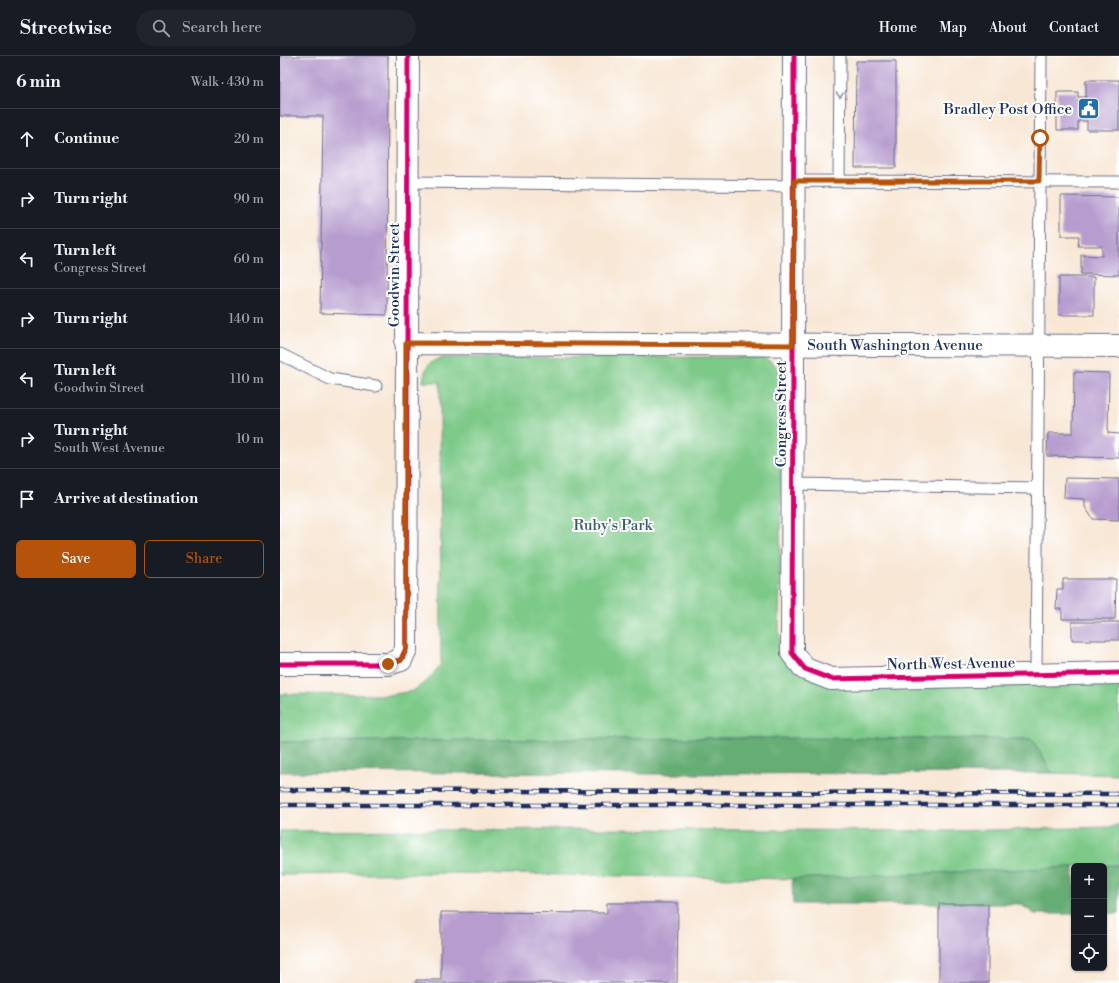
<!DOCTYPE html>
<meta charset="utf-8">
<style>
:root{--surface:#171b24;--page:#20242c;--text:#f1f3f6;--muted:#9ea1a6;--line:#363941;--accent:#b45309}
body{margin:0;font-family:"Libre Bodoni",serif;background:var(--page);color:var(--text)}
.controls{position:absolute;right:12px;bottom:12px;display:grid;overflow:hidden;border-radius:6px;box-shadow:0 1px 3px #0004}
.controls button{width:36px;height:36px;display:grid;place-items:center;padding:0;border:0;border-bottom:1px solid var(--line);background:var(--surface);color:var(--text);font:20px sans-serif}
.stop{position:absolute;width:12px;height:12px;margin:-9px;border:3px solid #b45309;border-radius:50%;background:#fff}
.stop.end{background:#b45309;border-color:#fff;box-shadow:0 1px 4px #0008}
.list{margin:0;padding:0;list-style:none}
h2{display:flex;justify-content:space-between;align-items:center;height:52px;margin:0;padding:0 16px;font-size:17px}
h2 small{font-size:13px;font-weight:400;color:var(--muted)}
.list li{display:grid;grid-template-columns:26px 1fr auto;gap:12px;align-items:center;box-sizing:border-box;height:60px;padding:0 16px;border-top:1px solid var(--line)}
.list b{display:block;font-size:15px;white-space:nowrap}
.list p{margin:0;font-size:13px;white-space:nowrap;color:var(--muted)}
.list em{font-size:13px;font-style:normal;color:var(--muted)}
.actions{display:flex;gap:8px;padding:12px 16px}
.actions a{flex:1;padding:9px 0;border:1px solid var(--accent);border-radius:6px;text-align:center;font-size:14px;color:var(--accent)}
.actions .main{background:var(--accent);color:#fff}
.icon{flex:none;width:22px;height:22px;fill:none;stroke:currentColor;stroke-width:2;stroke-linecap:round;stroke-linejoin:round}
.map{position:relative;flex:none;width:839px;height:927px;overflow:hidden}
header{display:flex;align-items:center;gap:24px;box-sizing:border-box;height:56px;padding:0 20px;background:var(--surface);border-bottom:1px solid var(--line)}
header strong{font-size:19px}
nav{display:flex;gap:22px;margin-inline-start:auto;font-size:14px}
.search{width:280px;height:36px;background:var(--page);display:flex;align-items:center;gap:10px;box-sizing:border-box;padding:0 14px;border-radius:22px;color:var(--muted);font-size:15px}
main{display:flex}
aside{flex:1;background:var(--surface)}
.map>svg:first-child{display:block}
.green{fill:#7dc988;stroke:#4c7c73}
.forest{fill:#66ad74;stroke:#406e69}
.building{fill:#b79dcf}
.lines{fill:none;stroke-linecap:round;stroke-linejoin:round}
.service-casing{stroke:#686f88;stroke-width:13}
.minor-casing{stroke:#686f88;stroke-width:24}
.service{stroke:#fff;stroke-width:11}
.minor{stroke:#fff;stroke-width:22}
.rail-casing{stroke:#1b2f5e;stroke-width:4.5}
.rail{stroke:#fff;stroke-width:3;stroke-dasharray:9;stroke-linecap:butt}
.cycleway-casing{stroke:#fff;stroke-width:8}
.cycleway{stroke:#d6006c;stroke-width:5}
.oneway{stroke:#8d97ae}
.route{stroke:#b45309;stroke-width:5}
.labels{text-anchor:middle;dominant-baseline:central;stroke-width:4;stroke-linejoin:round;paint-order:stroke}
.poi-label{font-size:15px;fill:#1b2f5e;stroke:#fff;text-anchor:end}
.street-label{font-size:15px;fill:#1b2f5e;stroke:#fff}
.park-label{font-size:15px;fill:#385d6b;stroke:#fff}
</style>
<header>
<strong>Streetwise</strong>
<div class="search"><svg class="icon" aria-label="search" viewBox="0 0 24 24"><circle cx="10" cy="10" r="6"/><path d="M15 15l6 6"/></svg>Search here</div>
<nav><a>Home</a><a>Map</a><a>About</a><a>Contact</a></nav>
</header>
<main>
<aside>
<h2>6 min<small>Walk · 430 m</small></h2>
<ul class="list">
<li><svg class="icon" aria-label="ahead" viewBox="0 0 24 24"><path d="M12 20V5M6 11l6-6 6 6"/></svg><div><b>Continue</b></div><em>20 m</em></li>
<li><svg class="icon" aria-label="right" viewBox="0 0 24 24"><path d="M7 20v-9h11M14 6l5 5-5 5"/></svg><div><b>Turn right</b></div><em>90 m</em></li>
<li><svg class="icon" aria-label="left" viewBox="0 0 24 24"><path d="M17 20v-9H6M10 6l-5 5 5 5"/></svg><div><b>Turn left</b><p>Congress Street</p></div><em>60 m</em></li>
<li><svg class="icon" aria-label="right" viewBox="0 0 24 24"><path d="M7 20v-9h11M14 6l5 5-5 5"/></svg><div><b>Turn right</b></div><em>140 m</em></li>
<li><svg class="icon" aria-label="left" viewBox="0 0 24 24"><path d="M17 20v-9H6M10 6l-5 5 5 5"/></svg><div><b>Turn left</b><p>Goodwin Street</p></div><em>110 m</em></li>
<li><svg class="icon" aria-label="right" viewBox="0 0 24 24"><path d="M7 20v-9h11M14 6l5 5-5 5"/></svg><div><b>Turn right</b><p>South West Avenue</p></div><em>10 m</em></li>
<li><svg class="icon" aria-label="arrive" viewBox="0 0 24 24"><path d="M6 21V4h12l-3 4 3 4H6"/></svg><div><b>Arrive at destination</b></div></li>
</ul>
<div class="actions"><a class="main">Save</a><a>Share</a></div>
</aside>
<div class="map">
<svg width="839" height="927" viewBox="0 0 839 927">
<rect width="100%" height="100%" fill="#fff"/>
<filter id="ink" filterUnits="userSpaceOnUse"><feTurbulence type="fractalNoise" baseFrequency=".025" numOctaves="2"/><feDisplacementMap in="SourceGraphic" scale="8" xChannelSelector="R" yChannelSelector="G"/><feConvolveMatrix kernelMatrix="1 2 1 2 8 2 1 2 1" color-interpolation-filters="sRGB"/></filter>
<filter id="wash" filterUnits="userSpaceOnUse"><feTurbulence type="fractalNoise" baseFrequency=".012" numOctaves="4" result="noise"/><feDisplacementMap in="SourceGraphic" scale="16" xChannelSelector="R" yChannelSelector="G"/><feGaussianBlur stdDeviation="0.9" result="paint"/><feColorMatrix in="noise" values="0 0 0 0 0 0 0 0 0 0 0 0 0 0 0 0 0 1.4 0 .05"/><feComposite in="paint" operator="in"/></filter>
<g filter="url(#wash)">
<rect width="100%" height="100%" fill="#f8e7d5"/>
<path class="green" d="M483,301l12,8 7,11 -3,270 16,25 324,11v93l-67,-2 -20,-34 -321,-1 -431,4v-48l108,1 25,-4 15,-11 13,-16 -1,-282h-17c2,-15 6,-22 21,-24z
M839,768v41l-45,1v1l-282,12 -338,-6 -174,2v-44l309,-2 359,2 164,-4z"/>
<path class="forest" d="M431,682l321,1 20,34 -403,1 -369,-2v-30z
M839,809v48l-15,1v-48z
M794,811v47h-39l-15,-10h-227l-1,-25z"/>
<g id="blocks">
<path class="building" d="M0,0h108l-1,259 -67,-2 3,-197h-43z
M576,5h40v107h-41z
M806,24h33v50h-32v-9h-9v9h-21v-38h21v5h8z
M781,140l58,1v78l-38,-1v-19l21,1v-10h-24l1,-10h-18z
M779,221h35v38h-35z
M794,316l35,1 -1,60 11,1v24l-72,-2 1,-23h25z
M785,422l54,1v41l-26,-1 -8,-12v-8l-21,-1z
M783,523h53l-1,40h-53v-10h-6l1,-20h6z
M792,566h47v18h-47z
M327,847h71l-1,80h-261v-3h25v-68l166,1z
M659,848h49v79h-49z"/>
</g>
</g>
<g filter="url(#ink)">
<use href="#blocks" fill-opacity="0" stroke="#686f88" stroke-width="1"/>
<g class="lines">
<defs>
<path id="service" d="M514,125l325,1
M559,125l1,-125
M127,126l387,4
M0,298l50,25 46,7
M513,428l244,4
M756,618l5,-618"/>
<path id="minor" d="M514,0l-2,597 13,16 26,10 288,-6
M126,287l713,3
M0,608h108l13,-4 5,-11 2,-593"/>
</defs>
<use href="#service" class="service-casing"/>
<use href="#minor" class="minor-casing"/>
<use href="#service" class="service"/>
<use href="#minor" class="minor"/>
<defs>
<path id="rail" d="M0,734l839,4
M0,749h839"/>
</defs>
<use href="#rail" class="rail-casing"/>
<use href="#rail" class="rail"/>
<defs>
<path id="cycleway" d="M514,0l-2,597 13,16 26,10 288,-6
M0,608h108l13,-4 5,-11 2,-593"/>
</defs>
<use href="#cycleway" class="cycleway-casing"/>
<use href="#cycleway" class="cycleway"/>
</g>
<defs><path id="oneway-chevron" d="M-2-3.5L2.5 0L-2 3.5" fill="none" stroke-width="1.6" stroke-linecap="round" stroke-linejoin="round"/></defs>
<use class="oneway" href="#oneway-chevron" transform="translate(560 39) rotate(90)"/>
</g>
<g class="lines" filter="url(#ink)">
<path class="route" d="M108,608l13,-4 5,-11v-306l387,2 1,-164h245l1,-43"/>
</g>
<defs>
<symbol id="civic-square" viewBox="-11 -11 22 22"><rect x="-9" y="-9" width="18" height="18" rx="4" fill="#1f6fb2" stroke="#fff"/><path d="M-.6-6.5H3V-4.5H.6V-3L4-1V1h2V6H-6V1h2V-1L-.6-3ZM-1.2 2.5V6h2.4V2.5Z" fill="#fff"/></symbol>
</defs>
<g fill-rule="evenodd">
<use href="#civic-square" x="796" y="40" width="25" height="25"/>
</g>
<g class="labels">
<g class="poi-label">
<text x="792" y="53">Bradley Post Office</text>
</g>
<g class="street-label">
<text transform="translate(114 219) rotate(-90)">Goodwin Street</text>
<text x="615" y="289">South Washington Avenue</text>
<text transform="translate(501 358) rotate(-90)">Congress Street</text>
<text transform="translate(671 608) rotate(-1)">North West Avenue</text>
</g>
<g class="park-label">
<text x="333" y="469">Ruby's Park</text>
</g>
</g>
</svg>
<div class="controls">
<button>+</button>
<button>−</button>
<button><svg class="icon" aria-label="locate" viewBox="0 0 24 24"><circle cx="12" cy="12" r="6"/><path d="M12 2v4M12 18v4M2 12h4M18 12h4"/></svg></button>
</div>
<div class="stop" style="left:760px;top:82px"></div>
<div class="stop end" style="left:108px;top:608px"></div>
</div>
</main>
